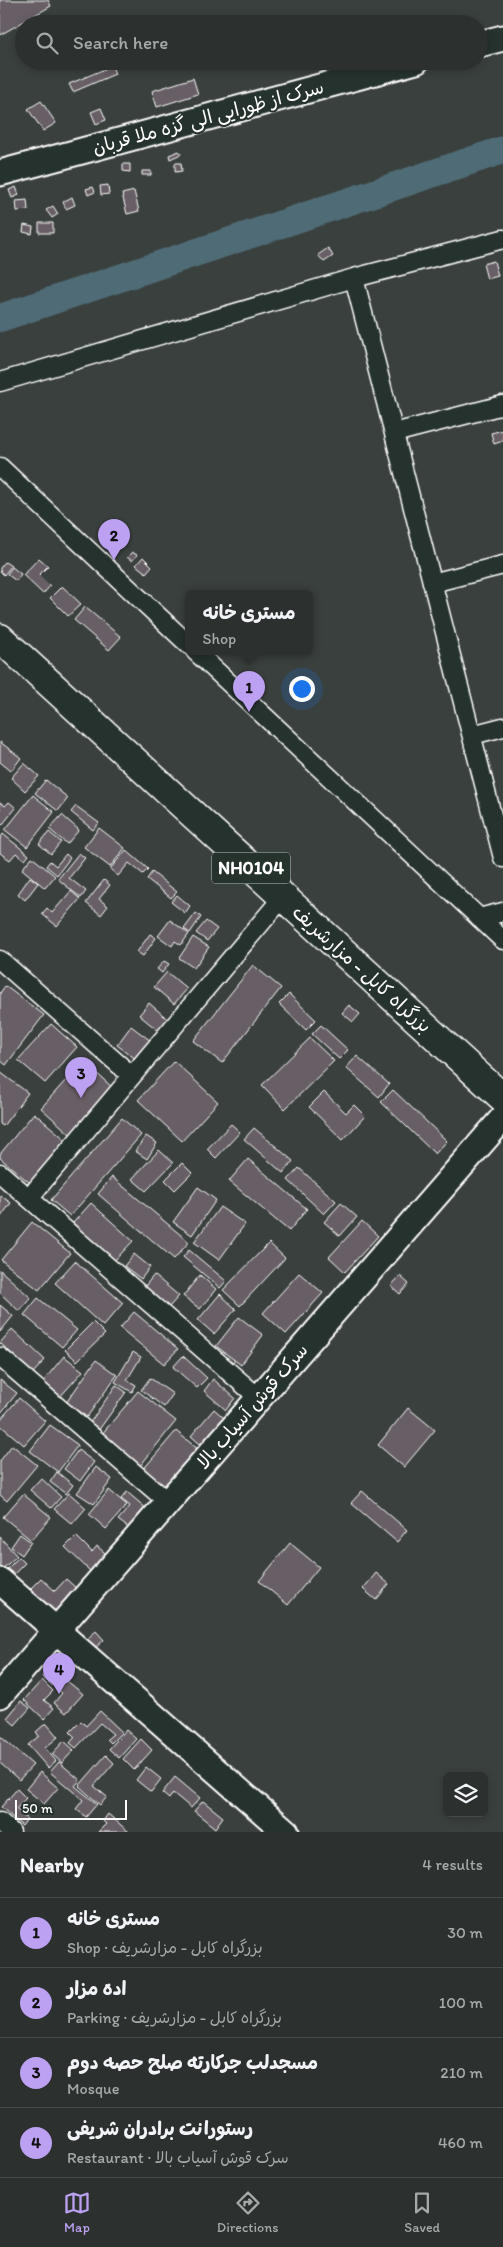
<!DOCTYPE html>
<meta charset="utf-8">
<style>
:root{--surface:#2c302e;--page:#343836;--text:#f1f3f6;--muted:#a6a9aa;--line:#484b4a;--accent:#bca0f2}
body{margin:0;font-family:Itim,"Playpen Sans Arabic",sans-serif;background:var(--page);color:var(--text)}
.controls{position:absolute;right:15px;bottom:15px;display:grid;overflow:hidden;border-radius:8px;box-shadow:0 2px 8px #0003}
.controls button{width:45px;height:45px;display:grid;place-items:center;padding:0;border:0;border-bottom:1px solid var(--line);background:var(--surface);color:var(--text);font:25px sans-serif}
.scale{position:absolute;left:15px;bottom:12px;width:112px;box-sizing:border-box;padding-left:5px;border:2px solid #fff;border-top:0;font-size:14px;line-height:18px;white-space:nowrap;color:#fff;-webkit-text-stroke:4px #26332d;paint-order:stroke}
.you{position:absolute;left:301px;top:688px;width:18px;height:18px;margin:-12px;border:4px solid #fff;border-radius:50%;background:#1a73e8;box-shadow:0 0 0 8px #1a73e833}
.badge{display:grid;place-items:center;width:32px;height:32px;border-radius:50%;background:var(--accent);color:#111;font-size:16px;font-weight:700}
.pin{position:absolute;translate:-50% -41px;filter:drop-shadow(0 1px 2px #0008)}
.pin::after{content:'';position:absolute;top:26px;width:18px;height:15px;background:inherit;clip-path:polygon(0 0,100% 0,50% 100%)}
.popup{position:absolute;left:185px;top:590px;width:128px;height:65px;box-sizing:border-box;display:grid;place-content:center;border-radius:8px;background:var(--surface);filter:drop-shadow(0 1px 4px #0005);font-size:16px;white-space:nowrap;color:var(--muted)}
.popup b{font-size:19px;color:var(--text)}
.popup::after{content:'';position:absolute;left:50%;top:100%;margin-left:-10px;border:10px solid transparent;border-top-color:var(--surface)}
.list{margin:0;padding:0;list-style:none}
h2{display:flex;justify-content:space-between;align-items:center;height:65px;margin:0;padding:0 20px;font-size:21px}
h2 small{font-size:16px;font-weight:400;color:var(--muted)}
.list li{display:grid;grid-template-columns:32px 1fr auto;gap:15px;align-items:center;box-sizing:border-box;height:70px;padding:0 20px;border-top:1px solid var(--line)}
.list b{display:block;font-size:19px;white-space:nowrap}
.list p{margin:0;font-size:16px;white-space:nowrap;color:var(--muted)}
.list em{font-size:16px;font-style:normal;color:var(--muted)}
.icon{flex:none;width:28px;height:28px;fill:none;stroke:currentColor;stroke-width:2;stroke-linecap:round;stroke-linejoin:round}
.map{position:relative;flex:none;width:503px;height:1832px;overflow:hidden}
.search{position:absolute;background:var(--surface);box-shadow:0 2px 8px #0003;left:15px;right:15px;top:15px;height:55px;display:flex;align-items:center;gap:12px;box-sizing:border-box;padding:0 18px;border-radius:28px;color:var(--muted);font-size:19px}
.sheet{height:345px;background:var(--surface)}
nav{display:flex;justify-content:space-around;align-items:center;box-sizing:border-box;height:70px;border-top:1px solid var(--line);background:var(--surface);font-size:14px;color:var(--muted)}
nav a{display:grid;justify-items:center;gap:2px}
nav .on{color:var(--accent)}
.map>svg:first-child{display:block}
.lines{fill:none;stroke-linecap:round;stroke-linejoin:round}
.river{stroke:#506c76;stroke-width:28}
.building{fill:#675f66;stroke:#fff}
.street-casing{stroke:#fff;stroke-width:21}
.secondary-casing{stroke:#fff;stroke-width:29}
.highway-casing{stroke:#fff;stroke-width:31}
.street{stroke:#26332d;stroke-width:18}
.secondary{stroke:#26332d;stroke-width:25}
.highway{stroke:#26332d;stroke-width:28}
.labels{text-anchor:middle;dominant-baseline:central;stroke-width:4;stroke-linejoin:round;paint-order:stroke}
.shield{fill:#26332d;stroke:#bec2c0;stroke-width:1}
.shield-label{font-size:18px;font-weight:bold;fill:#fff}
.street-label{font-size:19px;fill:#fff;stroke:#26332d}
</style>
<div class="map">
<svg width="503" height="1832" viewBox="0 0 503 1832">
<rect width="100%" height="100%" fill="#3a403e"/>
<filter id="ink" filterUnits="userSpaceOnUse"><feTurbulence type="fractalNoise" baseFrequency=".02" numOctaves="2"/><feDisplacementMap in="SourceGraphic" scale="10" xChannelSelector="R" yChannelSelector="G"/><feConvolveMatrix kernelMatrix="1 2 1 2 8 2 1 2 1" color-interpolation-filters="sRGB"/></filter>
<g filter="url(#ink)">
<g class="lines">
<path class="river" d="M0,318l503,-168"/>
</g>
<path class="building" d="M0,0h48l3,6 -51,29z
M62,16l3,8h-11l-2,-3z
M112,66l3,8 -42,18 -4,-8z
M193,78l5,16 -41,13 -5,-16z
M41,101l15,22 -13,8 -15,-22z
M101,108l5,12 -10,4 -5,-12z
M179,151l2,3 -11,5 -1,-4z
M175,163h6l1,8 -7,1z
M123,164h7v8l-7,-1z
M142,171h9v4h-9z
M108,185l1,9 -8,1 -1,-9z
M16,187l3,8 -7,3 -3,-8z
M93,187l2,5 -7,3 -2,-6z
M134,191l5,20 -12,3 -5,-20z
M72,197l3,8 -9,4 -3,-7z
M27,200l1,10 -11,1 -1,-10z
M53,206l5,8 -6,4 -6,-8z
M39,223h14v10h-14z
M24,225l9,2 -1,7 -9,-2z
M328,248l5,8 -9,6 -6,-7z
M494,261l4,15 -11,3 -4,-15z
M503,430v11l-9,3 -3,-11z
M116,534l8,7 -6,7 -8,-7z
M132,552l5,3 -5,6 -5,-4z
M143,557l9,9 -6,7 -10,-8z
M39,558l9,8 -9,9 11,11 -7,8 -20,-19z
M5,562l6,4 -7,9 -4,-4v-3z
M12,567l9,7 -5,7 -9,-7z
M62,586l19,18 -13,12 -18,-18z
M85,607l36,30 -12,13 -35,-30z
M0,742l21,16 -10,13 -11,-9z
M24,763l15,13 -14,15 -14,-13z
M46,780l22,18 -10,13 -23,-18z
M33,795l21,17 -27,35 -22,-17z
M0,802l5,4 4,-4 7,6 -14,17 -2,-1z
M76,806l23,17 -6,7 -22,-18z
M62,815l17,15 -12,14 -18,-15z
M99,828l26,20 -15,19 -26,-20z
M49,832l12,10 -10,12 -12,-10z
M3,834l26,21 -4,5 -9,-7 -6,7 -10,-7v-14z
M126,850l22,19 -5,5 -14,-11 -11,13 -8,-7z
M79,853l6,5 -16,20 17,13 -5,7 -23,-19z
M66,854l4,4 -13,17 -11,-9 4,-5 6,5z
M32,857l23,19 -10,12 -23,-19z
M152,872l25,20 -6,6 -24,-19z
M30,877l8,6 -13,17 -7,-6z
M104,880l6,5 -11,14 9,7 -7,9 -15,-12z
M71,891l9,8 -23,27 -15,-12 5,-6 5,5z
M177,895l13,11 -5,7 -14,-11z
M196,913l5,4 -11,16 -6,-4z
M170,920l19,14 -8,11 -6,-4 -3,5 -14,-10z
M206,921l11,8 -10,12 -11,-8z
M150,934l6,4 -13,18 -6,-4z
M193,937l16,10 -15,21 -15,-10z
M164,961l5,3 -7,9 -5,-4z
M253,965l28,23 -59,75 -29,-22z
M167,972l20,17 -13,15 -20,-17z
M5,986l39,29 -38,50 -6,-5v-67z
M289,994l27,26 -10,10 -27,-26z
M149,1003l22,19 -10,11 -22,-18z
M349,1005l11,9 -7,8 -11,-9z
M51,1024l26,23 -32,36 -27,-23z
M321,1025l27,25 -9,9 -27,-25z
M131,1026l20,15 -14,19 -20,-15z
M310,1038l24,23 -49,48 -23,-24z
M357,1056l32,28 -10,13 -33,-29z
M83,1061l30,27 -42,47 -30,-27z
M174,1061l44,41 -36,39 -44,-41z
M0,1072l28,21 -25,33 -3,-2z
M393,1090l54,51 -12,13 -54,-52z
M324,1092l22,21 8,-8 11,11 -22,24 -34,-33z
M34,1113l32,27 -36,43 -30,-25v-4z
M122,1118l19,17 -71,81 -19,-16z
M231,1124l9,8 -24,26 -9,-9z
M254,1128l39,33 -10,12 -39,-34z
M146,1136l11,7 -10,16 -12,-8z
M159,1150l14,13 -27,28 -14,-12z
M248,1159l59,50 -18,22 -60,-50z
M182,1163l10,10 -17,17 -10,-10z
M299,1168l37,33 -12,13 -36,-34z
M112,1177l77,65 -15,17 -76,-65z
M198,1187l18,13 -24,35 -19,-13z
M0,1195l11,8 -11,15z
M91,1203l42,38 -19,20 -41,-38z
M341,1203l16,14 -17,19 -16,-14z
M220,1207l25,17 -26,36 -25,-18z
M362,1221l16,15 -33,36 -16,-15z
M32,1222l38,31 -31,37 -38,-30z
M269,1243l16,15 -45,48 -17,-16z
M189,1250l37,31 -6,7 -37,-31z
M134,1254l16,13 -9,12 -17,-13z
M75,1261l48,42 -20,23 -48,-43z
M0,1270l31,28 -12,13 -19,-18z
M299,1273l24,20 -37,41 -23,-21z
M154,1275l25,21 -10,11 -24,-21z
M200,1275l16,14 -16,20 -17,-13z
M400,1276l9,8 -9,10 -9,-8z
M220,1294l16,15 -22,25 -16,-14z
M38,1298l39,32 -15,17 -38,-32z
M0,1305l13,11 -13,16z
M134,1312l44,37 -14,15 -44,-36z
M239,1317l24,18 -22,30 -25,-19z
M93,1322l12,12 -28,27 -12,-11z
M12,1329l33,31 -12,13 -33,-30z
M133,1352l8,5 -14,23 9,5 -4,7 -17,-10z
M64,1356l19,15 -24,27 -18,-14z
M183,1356l24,22 -10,10 -24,-21z
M96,1360l21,15 -30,42 -21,-14z
M150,1378l23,16 -9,13 -23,-17z
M213,1379l22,19 -9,12 -22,-19z
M0,1380l17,13 -17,21z
M116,1385l10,7 -28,39 -9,-7z
M138,1391l38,30 -36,45 -39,-31z
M19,1398l26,23 -21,24 -24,-20v-5z
M408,1408l27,22 -31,37 -26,-22z
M214,1409l18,16 -23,27 -18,-16z
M50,1425l28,20 -20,27 -28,-21z
M176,1431l23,19 -35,41 -23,-19z
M12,1445l25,20 -30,36 -7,-6v-34z
M78,1450l16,12 -14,19 -16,-12z
M96,1467l16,12 -18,25 -17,-11z
M57,1472l16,13 -7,9 -16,-12z
M41,1478l20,19 -10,11 -21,-18z
M109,1490l18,15 -21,24 -17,-15z
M362,1491l45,39 -10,12 -46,-39z
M127,1492l20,17 -17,20 -12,-9 12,-14 -9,-7z
M69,1493l17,15 -14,16 -18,-15z
M23,1494l28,23 -20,23 -28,-23z
M20,1534l11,8 -9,13 -11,-8z
M76,1536l16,16 5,-6 9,8 -16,17 -25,-24z
M0,1537l17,19 -16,14 -1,-1z
M290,1543l29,24 -31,38 -29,-24z
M19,1557l6,6 -12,12 -6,-6z
M376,1573l13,11 -13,16 -13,-11z
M41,1578l14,13 11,-12 11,10 -23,25 -25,-24z
M96,1631l8,9 -9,8 -8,-9z
M50,1667l33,27 -17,19 -12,-10 8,-10 -20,-16z
M42,1680l11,11 -9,9 10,8 -10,11 -20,-19z
M21,1701l9,7 -15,17 -8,-7z
M100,1711l22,21 -11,11 -4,-4 6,-5 -13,-11 -24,25 -6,-5 5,-6 -5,-5 11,-11 5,5z
M46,1723l12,14 -13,11 11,13 -8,7 -20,-23 11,-9 -3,-4z
M126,1730l10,9 -17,19 -10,-9z
M0,1736l33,29 -14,15 -19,-17z
M141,1739l11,11 -18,20 -11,-11z
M64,1741l10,9 -12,13 -10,-9z
M106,1755l8,8 -20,23 13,11 -7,8 -21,-19z
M59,1762l21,18 -5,6 22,18 -11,13 -10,-8 7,-9 -33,-28z
M146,1767l15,12 -10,13 -15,-12z
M40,1772l18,16 -14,16 -18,-15z
M175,1777l25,21 -9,10 -18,-15 -4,6 -7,-6z
M17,1789l9,9 -10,11 11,10 -5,7 -21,-19z
M203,1801l20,16 -8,11 -21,-17z
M108,1814l21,18h-31l8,-8 -3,-3z"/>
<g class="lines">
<defs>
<path id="street" d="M354,278l149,580
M0,382l354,-104 149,-39
M394,433l109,-28
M0,467l189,178
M432,583l71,-18
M195,651l308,289
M472,735l31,-8
M479,918l24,-6
M0,960l132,116
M0,1173l259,225
M29,1198l254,-301
M0,1357l168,145
M0,1822l11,10"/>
<path id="secondary" d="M479,44l24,-6
M0,173l416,-112
M0,1581l286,251
M0,1695l503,-577"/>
<path id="highway" d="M0,638l503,460"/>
</defs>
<use href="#street" class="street-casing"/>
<use href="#secondary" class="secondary-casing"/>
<use href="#highway" class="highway-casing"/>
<use href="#street" class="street"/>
<use href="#secondary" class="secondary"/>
<use href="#highway" class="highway"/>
</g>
</g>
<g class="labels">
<rect class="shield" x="212" y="852.5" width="78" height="31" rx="4"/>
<g class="shield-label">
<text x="251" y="868">NH0104</text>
</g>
<g class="street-label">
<text transform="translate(208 117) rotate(-15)">سرک از ظورایی الی گزه ملا قربان</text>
<text transform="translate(362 969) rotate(42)">بزرگراه کابل - مزارشریف</text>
<text transform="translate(252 1406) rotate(-49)">سرک قوش آسیاب بالا</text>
</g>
</g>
</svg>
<div class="controls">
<button><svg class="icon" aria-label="layers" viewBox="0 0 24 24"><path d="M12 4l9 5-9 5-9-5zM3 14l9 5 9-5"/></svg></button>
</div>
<div class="scale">50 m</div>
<div class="you"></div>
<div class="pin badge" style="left:249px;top:712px">1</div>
<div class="popup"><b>مستری خانه</b>Shop</div>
<div class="pin badge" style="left:114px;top:560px">2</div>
<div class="pin badge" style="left:81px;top:1098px">3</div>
<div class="pin badge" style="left:59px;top:1694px">4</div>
<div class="search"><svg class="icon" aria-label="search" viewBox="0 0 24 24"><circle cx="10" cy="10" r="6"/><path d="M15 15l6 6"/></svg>Search here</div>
</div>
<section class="sheet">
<h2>Nearby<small>4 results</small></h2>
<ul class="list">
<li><span class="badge">1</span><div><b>مستری خانه</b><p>Shop · بزرگراه کابل - مزارشریف</p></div><em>30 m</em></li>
<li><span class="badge">2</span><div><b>اده مزار</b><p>Parking · بزرگراه کابل - مزارشریف</p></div><em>100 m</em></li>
<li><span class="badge">3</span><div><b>مسجدلب جرکارته صلح حصه دوم</b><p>Mosque</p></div><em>210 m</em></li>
<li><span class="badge">4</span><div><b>رستورانت برادران شریفی</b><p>Restaurant · سرک قوش آسیاب بالا</p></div><em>460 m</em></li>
</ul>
</section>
<nav>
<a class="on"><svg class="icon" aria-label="map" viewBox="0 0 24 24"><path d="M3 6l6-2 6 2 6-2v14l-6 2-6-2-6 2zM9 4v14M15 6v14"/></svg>Map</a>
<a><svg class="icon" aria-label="directions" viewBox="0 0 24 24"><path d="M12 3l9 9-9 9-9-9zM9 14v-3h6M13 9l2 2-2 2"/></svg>Directions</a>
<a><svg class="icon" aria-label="saved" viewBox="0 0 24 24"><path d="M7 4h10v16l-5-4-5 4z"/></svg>Saved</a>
</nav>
